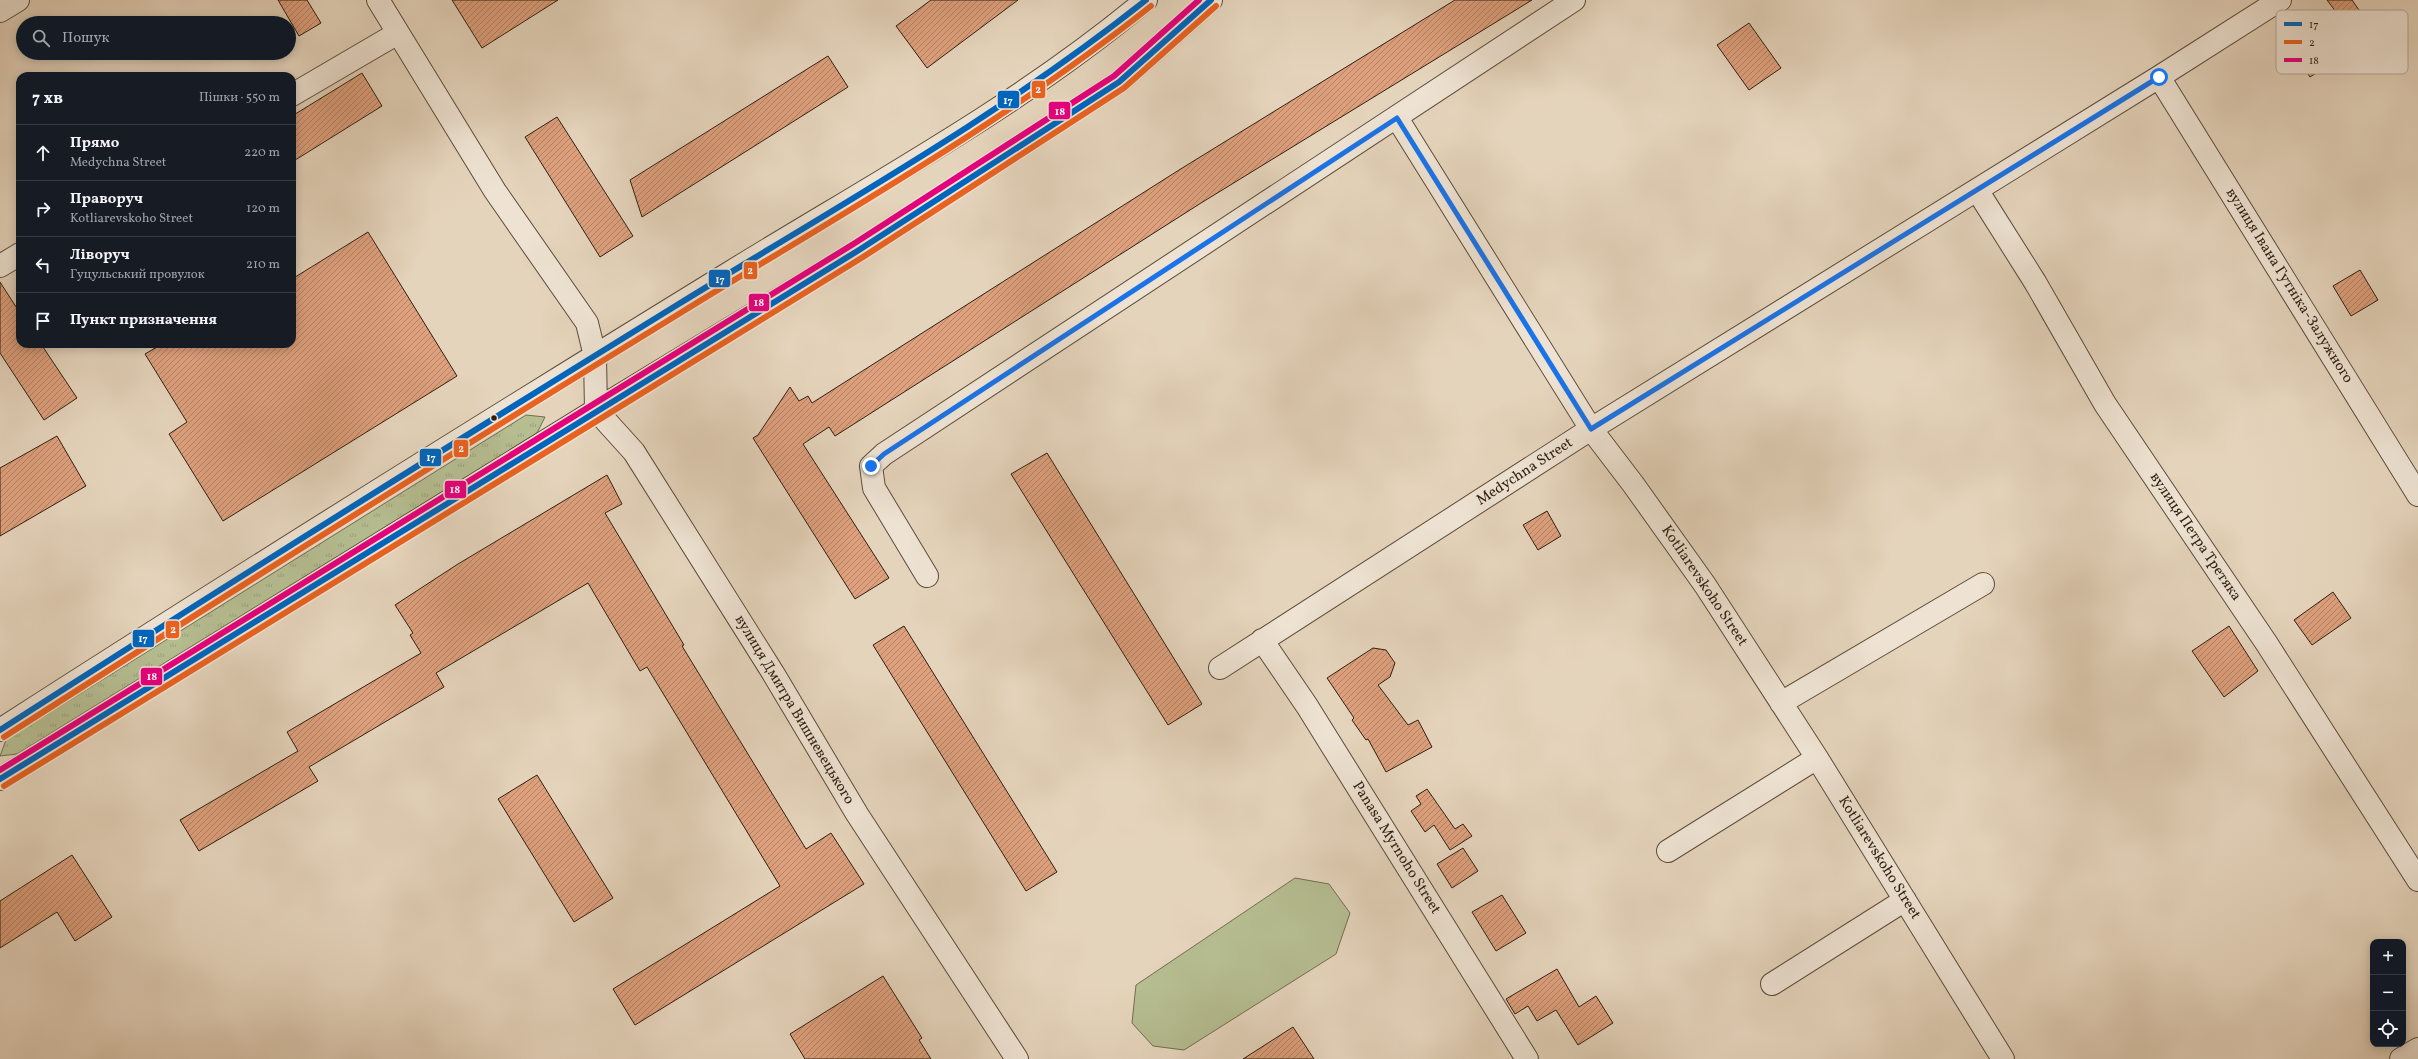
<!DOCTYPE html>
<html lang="uk">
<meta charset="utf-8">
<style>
:root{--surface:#171b24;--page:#242831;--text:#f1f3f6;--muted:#9ea1a6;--line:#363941}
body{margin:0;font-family:Vollkorn,serif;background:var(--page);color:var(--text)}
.controls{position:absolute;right:12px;bottom:12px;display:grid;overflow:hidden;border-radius:8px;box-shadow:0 2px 10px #0003}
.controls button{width:36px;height:36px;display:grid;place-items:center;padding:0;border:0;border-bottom:1px solid var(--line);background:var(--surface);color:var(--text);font:20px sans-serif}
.stop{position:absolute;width:12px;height:12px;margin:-9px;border:3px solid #1a73e8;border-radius:50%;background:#fff}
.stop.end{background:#1a73e8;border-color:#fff;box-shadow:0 1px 4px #0008}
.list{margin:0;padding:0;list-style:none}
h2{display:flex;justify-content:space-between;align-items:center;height:52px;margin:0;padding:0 16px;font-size:17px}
h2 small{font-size:13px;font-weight:400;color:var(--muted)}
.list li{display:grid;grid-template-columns:26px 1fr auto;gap:12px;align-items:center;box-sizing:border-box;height:56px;padding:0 16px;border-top:1px solid var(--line)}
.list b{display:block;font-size:15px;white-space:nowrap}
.list p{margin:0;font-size:13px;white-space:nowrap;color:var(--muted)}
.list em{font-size:13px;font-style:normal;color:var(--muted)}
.icon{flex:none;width:22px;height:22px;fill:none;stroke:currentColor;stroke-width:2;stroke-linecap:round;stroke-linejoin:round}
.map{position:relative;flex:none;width:2418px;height:1059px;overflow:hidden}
.search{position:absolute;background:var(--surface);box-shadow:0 2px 10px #0003;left:16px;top:16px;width:280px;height:44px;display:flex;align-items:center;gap:10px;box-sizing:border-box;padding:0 14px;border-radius:22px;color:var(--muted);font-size:15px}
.panel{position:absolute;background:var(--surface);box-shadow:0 2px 10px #0003;left:16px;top:72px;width:280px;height:276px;border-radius:12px}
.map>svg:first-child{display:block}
.grass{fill:url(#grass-tufts);stroke:#726e50}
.garden{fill:#b5bd91;stroke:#726e50}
.building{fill:url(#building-hatch);stroke:#2f1f10}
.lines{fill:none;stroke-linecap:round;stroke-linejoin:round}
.minor-casing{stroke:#5c4c3b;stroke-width:24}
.minor{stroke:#eee3d3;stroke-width:22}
.bus-1-casing{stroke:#eee3d3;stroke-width:9}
.bus-2-casing{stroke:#eee3d3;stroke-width:9}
.bus-3-casing{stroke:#eee3d3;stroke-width:9}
.bus-1{stroke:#0065bd;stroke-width:6}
.bus-2{stroke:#e86221;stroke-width:6}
.bus-3{stroke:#e5007d;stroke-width:6}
.route{stroke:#1a73e8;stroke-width:5}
.bus-dot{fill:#2f1f10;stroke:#eee3d3;stroke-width:1.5}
.labels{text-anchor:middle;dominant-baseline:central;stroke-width:3;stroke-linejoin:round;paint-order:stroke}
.street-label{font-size:15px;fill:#2f1f10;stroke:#eee3d3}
.key{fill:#eee3d3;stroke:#b5a898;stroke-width:1}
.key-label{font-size:11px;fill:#2f1f10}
.line-badge{stroke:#eee3d3;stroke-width:1.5}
.badge-label{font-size:11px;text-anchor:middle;font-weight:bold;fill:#fff}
</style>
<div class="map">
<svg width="2418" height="1059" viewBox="0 0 2418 1059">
<defs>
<pattern id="grass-tufts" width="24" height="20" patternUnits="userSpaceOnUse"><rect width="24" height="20" fill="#b5bd91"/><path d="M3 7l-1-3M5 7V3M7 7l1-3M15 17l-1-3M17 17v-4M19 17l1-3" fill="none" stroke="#9ca27c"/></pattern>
<pattern id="building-hatch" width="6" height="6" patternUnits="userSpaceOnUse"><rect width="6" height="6" fill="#dea07d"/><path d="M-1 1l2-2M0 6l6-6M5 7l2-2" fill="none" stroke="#b48265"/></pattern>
</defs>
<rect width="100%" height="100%" fill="#e5d4bc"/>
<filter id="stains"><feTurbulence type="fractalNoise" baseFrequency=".005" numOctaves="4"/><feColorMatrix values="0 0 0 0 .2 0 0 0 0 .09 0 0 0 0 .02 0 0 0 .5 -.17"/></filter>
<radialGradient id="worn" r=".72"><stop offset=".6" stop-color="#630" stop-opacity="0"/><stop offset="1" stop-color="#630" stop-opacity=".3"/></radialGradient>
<path class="grass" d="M526,415l19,2 -8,16 -520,321 -17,2 6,-16z"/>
<path class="garden" d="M1295,878l34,6 21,29 -14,41 -152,96 -31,-4 -21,-23 4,-38z"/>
<path class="building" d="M278,0h29l14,23 -22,13z
M452,0h106l-76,48z
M931,0h87l-91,68 -31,-42z
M1455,0h77l-331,203 -366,233 -6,-9 -26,17 86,134 -34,21 -102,-161 5,-3 32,-48 9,14 9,-5 4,7 367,-233z
M2327,0h25l21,30 -34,24 2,3 -31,20 -22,-34 48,-31z
M1749,23l32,45 -32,22 -32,-45z
M828,56l20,31 -206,130 -12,-37z
M362,73l20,33 -90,56v-46z
M557,117l76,119 -33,21 -75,-120z
M368,232l89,144 -234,145 -54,-87 18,-12 -42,-68 17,-10h130v-65z
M2360,270l18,30 -27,16 -18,-30z
M0,282l20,31v31h21l36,54 -33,22 -44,-67z
M57,436l29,50 -86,50v-68z
M1047,453l155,251 -34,21 -157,-251z
M607,475l15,29 -17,9 79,132 -2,1 124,203 25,-16 33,51 -229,141 -22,-36 167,-103 -133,-219 -7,4 -52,-88 -152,90 8,14 -135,80 9,14 -119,70 -19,-31 118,-69 -11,-19 134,-79 -11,-18 3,-2 -18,-28 63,-41z
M1547,511l14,25 -23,14 -15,-25z
M2333,592l18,26 -39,27 -18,-25z
M904,626l153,246 -31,19 -153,-246z
M2229,626l29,45 -34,26 -32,-46z
M1373,648l13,2 9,13 -5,14 -12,8 30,40 10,-5 14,27 -46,25 -18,-33 -2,1 -14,-20 2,-2 -27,-40z
M537,775l76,123 -39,24 -76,-123z
M1427,789l28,40 8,-5 9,12 -22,14 -16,-25 -9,7 -14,-21 10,-7 -5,-8z
M1463,848l15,23 -26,17 -15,-24z
M72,855l40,62 -37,24 -18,-29 -57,36v-47z
M1502,895l24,38 -30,18 -24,-39z
M1557,969l22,38 17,-11 17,27 -35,22 -22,-35 -19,11 -9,-15 -13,8 -9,-15z
M883,976l39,62 -3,2 12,19h-126l-15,-25z
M1293,1027l21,32h-71z"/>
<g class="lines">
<defs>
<path id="minor" d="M378,0l117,191 92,132 8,33 1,54 38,42 139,221 84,141 160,245
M0,11l18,-11
M2159,77l259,418
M292,95l106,-62
M1397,118l194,311 42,55 72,101 112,173 186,301
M1977,190l58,92 70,122 162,240 151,236
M0,266l20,-12
M927,576l-53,-88 -3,-22 13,-12 690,-454
M1262,640l45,66 220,353
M1220,668l371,-239 568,-352 121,-77
M1781,703l202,-119
M0,730c241,-155 485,-307 729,-457 141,-87 289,-166 417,-273
M0,779l596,-369 263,-160 260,-168 92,-82
M1668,851l149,-93
M1772,984l133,-84
M2401,1059l17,-10"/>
</defs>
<use href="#minor" class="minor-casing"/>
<use href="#minor" class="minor"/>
<defs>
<path id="bus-1" d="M0,730c224,-144 450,-285 677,-425 159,-98 322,-188 469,-305
M0,779l859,-529 260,-168 92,-82"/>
<path id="bus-2" d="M4,737c225,-144 451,-286 678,-425 159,-98 322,-189 469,-306
M4,786l859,-529 261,-169 92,-82"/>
<path id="bus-3" d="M0,770l855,-527 259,-167 85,-76"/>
</defs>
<use href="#bus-1" class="bus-1-casing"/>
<use href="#bus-2" class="bus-2-casing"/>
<use href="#bus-3" class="bus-3-casing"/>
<use href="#bus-1" class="bus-1"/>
<use href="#bus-2" class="bus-2"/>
<use href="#bus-3" class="bus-3"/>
</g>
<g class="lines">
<path class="route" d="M871,466l13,-12 513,-336 194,311 568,-352"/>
</g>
<circle class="bus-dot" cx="494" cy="418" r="3.5"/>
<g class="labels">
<g class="street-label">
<text transform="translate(2289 286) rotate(58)">вулиця Івана Гутніка-Залужного</text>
<text transform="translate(1525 472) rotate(-33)">Medychna Street</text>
<text transform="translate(2195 537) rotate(56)">вулиця Петра Третяка</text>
<text transform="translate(1704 586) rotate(56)">Kotliarevskoho Street</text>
<text transform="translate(794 710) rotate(59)">вулиця Дмитра Вишневецького</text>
<text transform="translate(1396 848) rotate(58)">Panasa Myrnoho Street</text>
<text transform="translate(1879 858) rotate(58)">Kotliarevskoho Street</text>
</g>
</g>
<rect x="2276" y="10" width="132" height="64" rx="6" class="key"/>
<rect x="2284" y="22" width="18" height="4" fill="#0065bd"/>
<rect x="2284" y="40" width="18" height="4" fill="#e86221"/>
<rect x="2284" y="58" width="18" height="4" fill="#e5007d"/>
<g class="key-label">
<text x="2309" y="28">17</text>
<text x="2309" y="46">2</text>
<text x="2309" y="64">18</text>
</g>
<g class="line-badge">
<rect x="1031" y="80" width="15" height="19" rx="4" fill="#e86221"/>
<rect x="997" y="90" width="23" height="19" rx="4" fill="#0065bd"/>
<rect x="1048" y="101" width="23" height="19" rx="4" fill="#e5007d"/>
<rect x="743" y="261" width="15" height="19" rx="4" fill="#e86221"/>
<rect x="708" y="269" width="23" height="19" rx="4" fill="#0065bd"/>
<rect x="748" y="293" width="22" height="19" rx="4" fill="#e5007d"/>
<rect x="453" y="439" width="16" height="19" rx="4" fill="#e86221"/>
<rect x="419" y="448" width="23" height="19" rx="4" fill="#0065bd"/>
<rect x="444" y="480" width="23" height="19" rx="4" fill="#e5007d"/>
<rect x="165" y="620" width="15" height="19" rx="4" fill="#e86221"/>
<rect x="132" y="629" width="23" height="19" rx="4" fill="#0065bd"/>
<rect x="140" y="667" width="23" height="19" rx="4" fill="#e5007d"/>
</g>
<g class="badge-label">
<text x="1038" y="93">2</text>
<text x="1008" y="104">17</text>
<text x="1060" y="115">18</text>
<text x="750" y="274">2</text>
<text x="720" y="283">17</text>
<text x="759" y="306">18</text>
<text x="461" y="452">2</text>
<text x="431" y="461">17</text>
<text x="455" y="493">18</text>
<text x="173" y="633">2</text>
<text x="143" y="642">17</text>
<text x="152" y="680">18</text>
</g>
<rect width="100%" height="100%" filter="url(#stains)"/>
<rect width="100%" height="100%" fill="url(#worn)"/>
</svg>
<div class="controls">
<button>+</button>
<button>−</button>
<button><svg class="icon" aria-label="locate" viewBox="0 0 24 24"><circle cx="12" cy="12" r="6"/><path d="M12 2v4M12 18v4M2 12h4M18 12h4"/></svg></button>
</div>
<div class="stop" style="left:2159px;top:77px"></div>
<div class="stop end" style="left:871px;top:466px"></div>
<div class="search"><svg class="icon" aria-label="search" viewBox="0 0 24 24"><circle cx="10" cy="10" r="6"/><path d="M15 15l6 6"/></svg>Пошук</div>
<section class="panel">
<h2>7 хв<small>Пішки · 550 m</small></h2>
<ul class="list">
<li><svg class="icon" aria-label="ahead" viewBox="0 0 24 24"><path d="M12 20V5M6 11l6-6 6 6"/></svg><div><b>Прямо</b><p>Medychna Street</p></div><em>220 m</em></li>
<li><svg class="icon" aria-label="right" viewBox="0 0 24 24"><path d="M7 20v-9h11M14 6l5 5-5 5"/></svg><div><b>Праворуч</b><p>Kotliarevskoho Street</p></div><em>120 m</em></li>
<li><svg class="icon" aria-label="left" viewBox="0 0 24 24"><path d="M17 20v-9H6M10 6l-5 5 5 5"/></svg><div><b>Ліворуч</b><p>Гуцульський провулок</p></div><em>210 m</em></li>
<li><svg class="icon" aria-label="arrive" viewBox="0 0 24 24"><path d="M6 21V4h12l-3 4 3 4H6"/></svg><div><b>Пункт призначення</b></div></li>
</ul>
</section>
</div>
